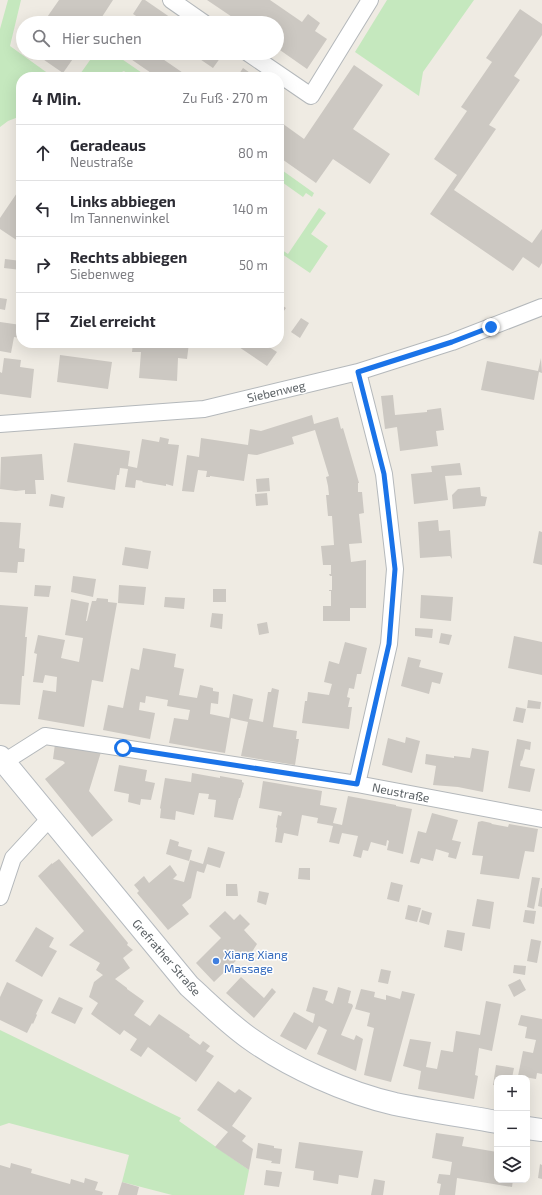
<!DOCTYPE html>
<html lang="de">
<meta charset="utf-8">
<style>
:root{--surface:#fff;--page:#f7f7f7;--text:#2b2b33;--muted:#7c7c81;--line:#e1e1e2}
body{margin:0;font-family:"Exo 2",sans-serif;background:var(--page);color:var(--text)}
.controls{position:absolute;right:12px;bottom:12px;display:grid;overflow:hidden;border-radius:8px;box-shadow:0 4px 16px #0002}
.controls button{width:36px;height:36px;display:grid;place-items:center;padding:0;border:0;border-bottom:1px solid var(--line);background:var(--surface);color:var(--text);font:20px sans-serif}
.stop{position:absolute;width:12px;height:12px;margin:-9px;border:3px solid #1a73e8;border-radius:50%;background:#fff}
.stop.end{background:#1a73e8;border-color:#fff;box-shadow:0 1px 4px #0008}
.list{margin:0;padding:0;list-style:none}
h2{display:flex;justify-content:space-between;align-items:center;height:52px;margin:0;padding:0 16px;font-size:17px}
h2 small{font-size:13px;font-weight:400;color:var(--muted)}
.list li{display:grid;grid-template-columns:26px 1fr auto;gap:12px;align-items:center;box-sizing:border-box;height:56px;padding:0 16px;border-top:1px solid var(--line)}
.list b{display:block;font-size:15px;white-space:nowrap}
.list p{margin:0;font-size:13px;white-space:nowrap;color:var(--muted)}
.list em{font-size:13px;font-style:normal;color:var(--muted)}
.icon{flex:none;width:22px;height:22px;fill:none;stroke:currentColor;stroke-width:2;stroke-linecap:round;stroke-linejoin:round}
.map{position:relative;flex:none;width:542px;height:1195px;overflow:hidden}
.search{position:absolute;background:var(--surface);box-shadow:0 4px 16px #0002;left:16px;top:16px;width:268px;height:44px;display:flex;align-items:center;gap:10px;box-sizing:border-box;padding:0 14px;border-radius:22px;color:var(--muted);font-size:15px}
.panel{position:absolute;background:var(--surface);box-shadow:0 4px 16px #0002;left:16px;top:72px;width:268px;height:276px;border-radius:16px}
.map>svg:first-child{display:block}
.green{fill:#c5e8be}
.building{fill:#ccc8c2}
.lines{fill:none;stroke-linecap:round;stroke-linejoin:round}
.street-casing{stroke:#b4b8bb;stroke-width:18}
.secondary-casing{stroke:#b5babf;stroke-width:24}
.street{stroke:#fff;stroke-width:16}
.secondary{stroke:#fff;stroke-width:22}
.route{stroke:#1a73e8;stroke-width:5}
.shop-dot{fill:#3f7fe0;stroke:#fff;stroke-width:1.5}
.labels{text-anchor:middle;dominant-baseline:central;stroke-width:3;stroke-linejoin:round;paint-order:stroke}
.street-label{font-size:12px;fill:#5b6165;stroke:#fff}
.shop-label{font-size:12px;fill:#366cbe;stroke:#fff;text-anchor:start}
</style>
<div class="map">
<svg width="542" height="1195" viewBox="0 0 542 1195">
<rect width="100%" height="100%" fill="#efebe3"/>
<path class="green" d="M8,0h13l-11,46 43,31h-32v39l-13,5 -8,6v-98z
M387,0h87l-51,72 -4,24 -64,-44z
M95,53h18l35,24h-16l-8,-6 -13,6h-33z
M279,168l35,25 -2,4 -6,-4 -3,4 -24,-17z
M319,208l7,5 -15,21 17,12 -18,27 -31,-21v-4l9,6z
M0,1030l181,88 -2,3 70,49 -5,25h-72l-50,-13 7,-27 -120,-32 -9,3z"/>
<path class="building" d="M59,0h54l-15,23h-55z
M142,0h3l32,22 -1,1h-29l-14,-9z
M207,0h63l32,22 6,-8 12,9 -5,8 12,8 -20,30 -30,-21v-25h-36z
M520,9l22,15v11l-28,41 6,4 -31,45 7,4 -42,61 78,53 10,-14v34l-3,5 -16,-11 -10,14 -83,-57 27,-39 -23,-16 33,-48 -6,-4 31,-45 -6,-4z
M34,53h43l-14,20z
M122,53h32l35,24h-32z
M191,53h31l1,1 -10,14z
M354,65l29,20 -30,44 37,25 -20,30 -37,-25 -17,24 -37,-26v-36l25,18z
M243,68l13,9h-19z
M21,187v56l-21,-14v-11z
M5,259l16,2v9l-17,-2z
M0,298l7,1 -2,11 -5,-1z
M279,303l7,5 -7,10z
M301,318l8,5 -9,15 -9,-6z
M0,322l21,3v13l-7,-1 -3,16 -11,-2z
M133,343h29l17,2v-2h10l-2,16 -9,-1 -1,23 -38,-3 2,-26h-9z
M233,343h30l14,9 -10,14z
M60,355l52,7 -4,27 -51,-7z
M4,358l17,2 -1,7 14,2 -3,29 -31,-4v-22l2,1z
M541,358l1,15 -3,-1 -5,28 -53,-10 6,-29 51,10z
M393,395l2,20 32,-3v-2l14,-2 3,22 -8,1 2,15 -38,5 -3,-24 -12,2 -4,-33z
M312,415l2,9 24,-7 3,12 2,-1 12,41 4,14h-1v9h4l2,21 -5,1 3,29 -13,1 2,18 15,-2v48h-16v13h-27v-15h8v-15h-2v-1h3v-14h-2l-1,-2h2v-9h-8l-2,-19 13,-1 -2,-29h-4l-2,-21h3l-1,-9 -2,-9 3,-1 -14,-46 -23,7 2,7 -37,11 -9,-1 -4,27 -34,-5v1h-4l1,-6 -9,-1 -4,22 -12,-1 5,-36 12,2 2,-19 47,7 2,-16 11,2z
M160,437l9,2 -1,5 11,1 -6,41 -7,-2v2l-24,-4 1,-1 -7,-1 -1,8 -10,-1 3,-18 -8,-1 -1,7h-2l-2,15 -48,-8 7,-39 56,8 -2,15 9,2 5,-29 17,3z
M42,454l2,26h-9l1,14h-11v-4l-9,1 -16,-2 1,-32z
M460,463l2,12 -17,1 3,24 -34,4 -3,-30 21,-2 -1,-6z
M269,478l1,13 -13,1 -1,-13z
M480,487l1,9 6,1 -2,9 -32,3 -1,-14 6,-6z
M267,493l1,12 -12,1 -1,-12z
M51,494l14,3 -2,11 -14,-2z
M438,520l1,11 11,-1 2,29 -2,-3 -30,2 -2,-36z
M0,522l21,1 -2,25 6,1 -1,13h-6l-1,11 -17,-1z
M539,531l3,1v33l-9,-2z
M125,547l26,4 -3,18 -26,-4z
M73,576l23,3 -3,18 -22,-5z
M35,585l16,1 -2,11 -15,-1z
M119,585l27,2 -2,18 -26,-2z
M213,589h13v13h-13z
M421,595l32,2 -2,24 -31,-3z
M165,597l20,1 -1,11 -20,-2z
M97,598l11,1v3l9,1 -14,79 -11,-2 -8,47 -46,-8 5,-29 13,2 1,-15 -12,-2 -2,8 -10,-1 4,-28 -3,-1 4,-18 27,5 -4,18 18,4 4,-24 -18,-3 6,-36 18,4 -3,18h1l5,-20h4z
M0,605l28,2 -3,30h2l-3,39h-2l-2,29 -20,-1z
M212,613l11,1 -1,15 -12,-2z
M267,622l2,11 -10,2 -2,-11z
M415,628l18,1 -1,9 -17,-2z
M441,633l11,2 -3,10 -10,-2z
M514,636l28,6v33l-34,-7z
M345,642l22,6 -6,26h-4l-3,15 -5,-1 -2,9 3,1 -2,9h4l-3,22 -47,-6 3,-22h2l1,-9 21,3 3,-11 -8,-2 5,-21 10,3z
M143,648l33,6 -2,13 10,2 -5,26 18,3 3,-13 13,3v3l6,1 -1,12 -7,-1 -1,11 19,4 4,-24 20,5 -4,20 14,3 5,-30h3l1,-4 7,2 -6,37 24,4 -1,8h3l-4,26 -54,-9 7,-34 -9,-2 -8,-2 -6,35 -56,-10 5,-25 14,2 2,-10 -23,-4 1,-6 -22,-4 -1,7 -5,-1 -1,8 16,3 -5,26 -47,-9 5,-25 15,3 8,-40 8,2z
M408,657l13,3 -2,7 24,6 -3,11 -8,-2 -3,12 -28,-8z
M528,700l13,2 -1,7 -13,-1z
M516,707l10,2 -3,14 -10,-2z
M406,737l14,4 -8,32 -30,-8 6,-27 17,5z
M517,739l14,3 -1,8 -5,-1 -3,12 -1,-1 -1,6 15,3 -5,23 -22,-4z
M55,744l46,8 -12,39 24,29 -21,17 -47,-58 20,-16 -2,-2 -10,-2z
M472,748l17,3 -6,41 -25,-5 -25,-2 3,-19 -11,-2 1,-10 28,4v-2l16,2z
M119,765l28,5 -2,11 10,2 -4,17 -10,-1 -1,6 -12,-3 1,-8 -15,-3z
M192,773l28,5v-2l22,4v2l2,1 -4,15h-1l-6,22 -19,-3 2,-17 -8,-1 1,-5 -10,-1 -5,22 -18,-4 -1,9 -15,-2 1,-9 -1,-1 5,-30 26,4z
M263,781l59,10 -2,14 17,3 -4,15 9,2 6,-29 48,9v1l16,3 -9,45 -16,-4 2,-9 -2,-1 -1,6 -15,-4 -3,9 -5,-1 -2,8 -8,-2 5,-20 -16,-3 -3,11 -10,-2 4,-16 -16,-3 1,-5 -16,-3 -4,21 -14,-3 -2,10 -7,-1 2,-14 -1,-1 2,-12 3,1 1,-4 -23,-4z
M432,813l26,7 -6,20 9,2 -5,17 -8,-2 1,-4 -13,-4 -3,12 -12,-3 -2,6 -9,-2 8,-31 8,2z
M482,821l9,2 1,1 16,3 1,-3 29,5 -4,23 -9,-1 -6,28 -39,-5 3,-18 -11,-1 6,-33z
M170,839l9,3 -1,4 14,4 -3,11 -23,-7z
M208,847l17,5 -5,16 -13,-4 -3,9 -7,-2 -6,27 -9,7 7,9 -21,16 -31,-37 2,-2 -5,-6 10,-9 5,7 21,-18 7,10 -4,4 11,3 6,-22 13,4z
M59,859l69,84 -1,2 6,5 -10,8 7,10 -15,11 12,9v1l17,12 -10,14 16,11 9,-12 31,21 -1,2 11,8 3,-4 7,5 -4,5 8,5 -18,26 -48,-35 -7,10 -11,-7 7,-11 -13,-9 -4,5 -29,-21 7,-11 -9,-6 5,-15 9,-7 -7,-5 4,-7 -31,-18 15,-14 -46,-55 14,-13v1z
M299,868h11v12l-12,-1z
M532,877l8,1 -6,31 -7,-2z
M391,882l12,3 -4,17 -12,-3z
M226,884h11l1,12h-12z
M541,888h1v19l-4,-1z
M259,891l10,2 -3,12 -9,-3z
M477,899l17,3 -4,27 -18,-3z
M408,905l13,3 -4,14 -12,-3z
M422,910l10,3 -3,12 -10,-3z
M525,910l11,1 -2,13 -11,-2z
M225,911l9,9 6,-6 10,10 -6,6 13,14 -5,8 -6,7 -4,-4 -28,27 -18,-19 25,-25 -12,-12z
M36,927l18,11 -5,9 8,4 -15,26 -27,-16z
M447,930l18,3 -3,18 -18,-4z
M531,939l10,2 -4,22 -10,-2z
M514,965l12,1 -1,9 -12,-2z
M381,969l10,2 -3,13 -10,-2z
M241,977l23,21 8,-10 4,4 -22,26 -28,-25z
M520,979l6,11 -12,7 -6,-12z
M7,982l36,18 -7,14 1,1 -4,9 -1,-1 -5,10 -27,-13v-23z
M313,987l15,4 -3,9 8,4 5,-17 13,4 -3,12 4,1 1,2 -12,29 13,5 2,-5 7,4 -7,32 -39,-17 10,-24 -8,-4 -13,24 -26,-14 14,-24 19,11 2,-9 -9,-3z
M361,989l14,3 -1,5 12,3v-5l14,4 2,-8 13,3 -24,88 -27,-7 10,-47 -7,-2 3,-13 -15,-4z
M59,997l24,11 -8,16 -24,-11z
M486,1001l15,3 -9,47 -13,-3 -4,27 3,1 -4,23 -56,-10 3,-18 -18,-5 7,-27 21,3 -5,25 11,2 4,-19 12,2 3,-21 24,4z
M521,1015l21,4v55l-5,-1 -1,6 -18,-3 5,-25 10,2 3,-13 -11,-2 2,-11 -9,-2z
M496,1065l18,3 -2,10h-15v8l-4,-1z
M218,1081l17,12 4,-4 13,9 -20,28 14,10 -4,5 11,8 -4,21 -34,-23 13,-15 -31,-22z
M436,1133l28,4 -2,9 35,6v28h16l-1,7 -55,-9 -2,17h-16l2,-11 -4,-1 2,-9 11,1 2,-13 -20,-4z
M299,1142l64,9 -5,27 -19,-3 -1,9 -25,-4 1,-9 -19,-3z
M258,1143l16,3v2l8,1 -2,15 -9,-1 1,-2 -16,-3z
M11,1163l21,6 -1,4 39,11 1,-5 13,4 1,-5 13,4 -3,8 8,2 -1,3h-102v-30l10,3z
M540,1164l2,1v14l-4,-1z
M266,1170l16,2 -3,15 -15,-2z
M374,1179l11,2 -2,14h-12z
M122,1182l17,5 -2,8h-19z"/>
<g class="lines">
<defs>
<path id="street" d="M171,0l33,23
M248,53l63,43 59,-96
M0,424l204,-15 154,-37 94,-30 90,-35
M4,762l41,-26 312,48 185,35
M357,784l32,-140 6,-75 -11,-95 -26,-102
M0,897l13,-39 37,-40"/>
<path id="secondary" d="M0,757l189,229c20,18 39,37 60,52 40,29 98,55 146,66 34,7 68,12 102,18
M527,1128l15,2"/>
</defs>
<use href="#street" class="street-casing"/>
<use href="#secondary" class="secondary-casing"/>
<use href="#street" class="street"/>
<use href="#secondary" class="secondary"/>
</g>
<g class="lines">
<path class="route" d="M123,748l234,36 32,-140 6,-75 -11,-95 -26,-102 94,-30 39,-15"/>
</g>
<circle class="shop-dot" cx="216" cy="961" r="4"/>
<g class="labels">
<g class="street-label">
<text transform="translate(276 391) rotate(-13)">Siebenweg</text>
<text transform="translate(401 792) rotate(11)">Neustraße</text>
<text transform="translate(167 957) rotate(49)">Grefrather Straße</text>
</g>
<g class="shop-label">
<text x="224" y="954">Xiang Xiang<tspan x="224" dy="14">Massage</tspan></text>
</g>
</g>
</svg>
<div class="controls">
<button>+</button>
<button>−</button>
<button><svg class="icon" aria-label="layers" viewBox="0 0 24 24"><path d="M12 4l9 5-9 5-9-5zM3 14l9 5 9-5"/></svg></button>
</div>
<div class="stop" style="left:123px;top:748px"></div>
<div class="stop end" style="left:491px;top:327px"></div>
<div class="search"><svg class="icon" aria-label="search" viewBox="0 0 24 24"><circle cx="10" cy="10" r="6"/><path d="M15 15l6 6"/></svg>Hier suchen</div>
<section class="panel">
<h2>4 Min.<small>Zu Fuß · 270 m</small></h2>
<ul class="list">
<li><svg class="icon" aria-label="ahead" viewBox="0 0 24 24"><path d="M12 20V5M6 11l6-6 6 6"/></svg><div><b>Geradeaus</b><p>Neustraße</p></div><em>80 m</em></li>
<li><svg class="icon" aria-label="left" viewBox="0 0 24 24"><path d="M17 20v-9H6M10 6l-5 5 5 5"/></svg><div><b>Links abbiegen</b><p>Im Tannenwinkel</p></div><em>140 m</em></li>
<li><svg class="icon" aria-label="right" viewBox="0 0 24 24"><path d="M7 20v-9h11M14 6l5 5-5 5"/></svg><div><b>Rechts abbiegen</b><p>Siebenweg</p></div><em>50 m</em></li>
<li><svg class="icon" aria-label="arrive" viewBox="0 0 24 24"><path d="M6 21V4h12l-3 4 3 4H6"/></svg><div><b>Ziel erreicht</b></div></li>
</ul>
</section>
</div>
